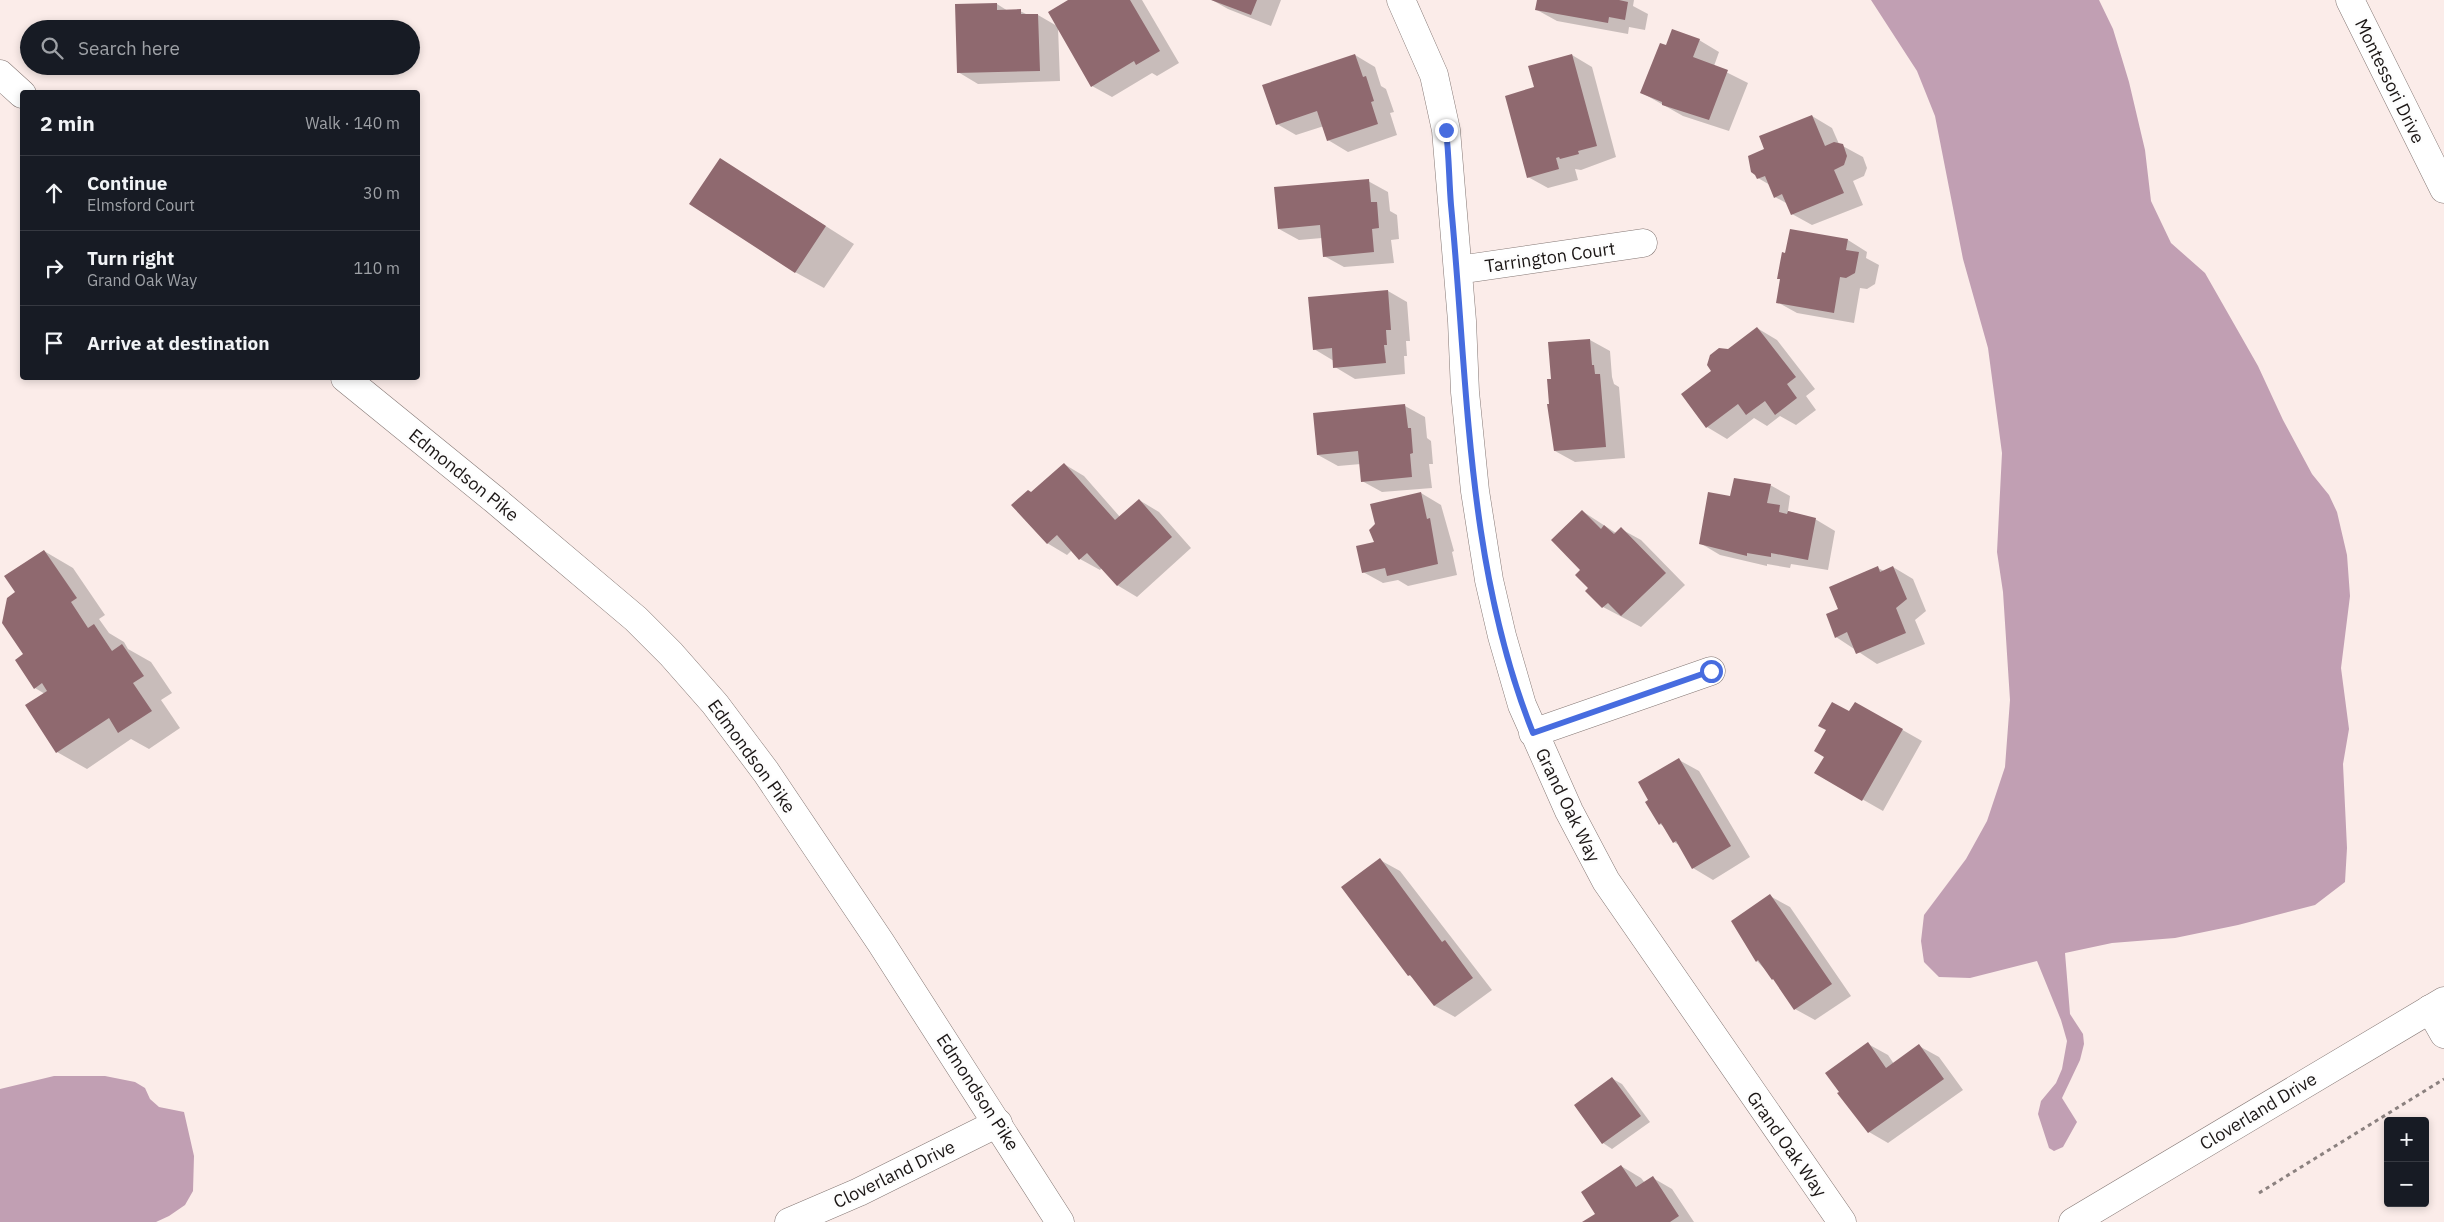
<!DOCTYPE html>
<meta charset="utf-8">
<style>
:root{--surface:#171b24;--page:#242831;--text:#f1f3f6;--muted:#9ea1a6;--line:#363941}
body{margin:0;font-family:"IBM Plex Sans",sans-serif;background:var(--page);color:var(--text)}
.controls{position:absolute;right:15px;bottom:15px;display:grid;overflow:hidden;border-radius:5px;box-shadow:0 2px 8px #0003}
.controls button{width:45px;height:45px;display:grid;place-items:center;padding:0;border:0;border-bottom:1px solid var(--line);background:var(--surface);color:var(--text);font:25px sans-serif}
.stop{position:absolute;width:15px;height:15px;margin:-11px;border:4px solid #476cdf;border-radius:50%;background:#fff}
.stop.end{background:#476cdf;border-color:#fff;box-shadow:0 1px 5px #0008}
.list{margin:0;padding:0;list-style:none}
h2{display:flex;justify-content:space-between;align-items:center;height:65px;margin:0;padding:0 20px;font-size:21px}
h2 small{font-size:16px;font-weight:400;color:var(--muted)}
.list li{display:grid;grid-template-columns:32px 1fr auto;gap:15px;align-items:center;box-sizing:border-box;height:75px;padding:0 20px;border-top:1px solid var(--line)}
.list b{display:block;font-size:19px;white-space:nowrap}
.list p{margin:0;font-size:16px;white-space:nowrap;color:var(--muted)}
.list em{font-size:16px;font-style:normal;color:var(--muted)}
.icon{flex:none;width:28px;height:28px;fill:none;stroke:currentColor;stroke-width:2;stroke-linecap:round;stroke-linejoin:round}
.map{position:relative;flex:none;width:2444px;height:1222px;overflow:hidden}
.search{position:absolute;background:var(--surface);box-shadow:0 2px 8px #0003;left:20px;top:20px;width:400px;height:55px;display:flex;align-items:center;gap:12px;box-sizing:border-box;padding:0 18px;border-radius:28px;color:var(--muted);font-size:19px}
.panel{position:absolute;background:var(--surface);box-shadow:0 2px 8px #0003;left:20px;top:90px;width:400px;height:290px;border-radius:5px}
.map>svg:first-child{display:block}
.water{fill:#c19fb3}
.shadow{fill:#0003}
.building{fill:#8f696f}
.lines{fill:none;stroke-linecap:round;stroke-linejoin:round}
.minor-casing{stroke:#847774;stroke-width:29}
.secondary-casing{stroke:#847774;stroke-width:29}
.path{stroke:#8b817f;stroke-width:3;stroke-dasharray:4 4;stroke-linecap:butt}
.minor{stroke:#fff;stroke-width:28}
.secondary{stroke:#fff;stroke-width:28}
.route{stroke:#476cdf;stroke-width:6}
.labels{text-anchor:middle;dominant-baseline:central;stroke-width:5;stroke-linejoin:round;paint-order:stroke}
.street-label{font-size:18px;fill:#1b1615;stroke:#fdfdfd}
</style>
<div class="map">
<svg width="2444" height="1222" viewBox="0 0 2444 1222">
<rect width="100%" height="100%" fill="#fbece9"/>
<path class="water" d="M1871,0h228l14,29 16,53 16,68 6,51 20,42 34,30 53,93 25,54 29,54 17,21 8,17 10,43 3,41 -9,72 8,61 -6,35 4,84 -2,34 -30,23 -77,20 -63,13 -63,5 -47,10 5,61 13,20 1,10 -4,16 -18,38 15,24 -14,25 -9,4 -5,-3 -11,-34 3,-13 15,-18 6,-14 5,-28 -6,-21 -24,-59 -67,17 -31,-1 -15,-15 -3,-21 3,-26 42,-56 21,-38 18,-54 5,-67 -7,-108 -6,-40 5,-99 -14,-105 -25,-89 -28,-143 -18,-45z
M54,1076h51l30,6 10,6 5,11 9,8 25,5 10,44 -1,35 -8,14 -16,11 -13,6h-156v-133z"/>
<path class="shadow" d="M1071,0h71l37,63 -22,13 -5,-3 -40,24 -20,-11 -34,-59 2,54 -82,3 -20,-12 39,-68 11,7h12l8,4h10l19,11z
M1212,0h69l-10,26 -43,-17z
M1538,0h96l-1,6 15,8 -3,16 -16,-3 -1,7 -71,-13 -20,-11z
M1699,40l20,12 -5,14 34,17 -19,48 -46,-15 -41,-23z
M1355,55l20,12 6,19 5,3 8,23 -4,1 7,22 -49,17 -20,-12 -4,-14 -28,9 -19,-11z
M1572,55l20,12 24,90 -35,13 -6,-1 3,11 -30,8 -20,-11 8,-89z
M1812,116l20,12 7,16 24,13 4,11 -3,8 -11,5 10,24 -51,20 -20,-11 -4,-10 -13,-7 -5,-12 -12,-7 8,-29z
M720,159l134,85 -30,44 -29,-16z
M1368,181l20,11 2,19 7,4 2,24 -8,1 3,23 -50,4 -20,-11 -2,-18 -23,2 -20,-11z
M1848,240l19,12 -1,6 13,7 -4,19 -8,5 -7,-1 -6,35 -57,-10 -20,-11 4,-22 -3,-2z
M1388,291l19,11 3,39h-4l1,15h-3l1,18 -50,5 -20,-12 -1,-6 -20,-12z
M1757,328l20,12 38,49 -9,7 10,14 -20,15 -16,-9 -13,10 -13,-8 -27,21 -20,-12 6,-56 15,-21z
M1590,340l20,11 2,26 2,7 5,3 6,71 -50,4 -20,-11 -5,-45 2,-26z
M1405,406l20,11 2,21 4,3 2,23h-4l3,24 -50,4 -20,-11 -1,-17 -23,2 -20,-11 -4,-40z
M1064,464l20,12 36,41 19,-17 20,12 32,36 -54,49 -20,-12 -15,-17 -2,2 -20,-11 -8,-9 -5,5 -20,-12 -16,-50z
M1770,485l20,11 -2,15 27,8 20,12 -7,39 -37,-6 -1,4 -23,-4v2l-47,-11 -20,-12 31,-45z
M1421,493l20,12 13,46 -2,1 5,23 -49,11 -10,-6 -15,3 -20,-11 13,-29z
M1582,511l34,22 5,-4 20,11 44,45 -44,42 -38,-20 -16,-16 3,-2 -8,-19z
M44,551l29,17 32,47 -6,4 10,14 15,9 4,7 23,13 21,31 -11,7 19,28 -31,21 -18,-10 -44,30 -30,-17 -12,-58 -10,-6 -11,-33 -7,-62z
M1893,567l20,12 13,32 -11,9 10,24 -48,20 -41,-27 4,-27 38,-42 6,3z
M1855,703l67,38 -39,70 -67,-38z
M1679,760l20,11 51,86 -37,23 -20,-12 -14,-23 -5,-3 -9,-15 -5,-3z
M1380,860l20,11 92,119 -37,27 -20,-11 -20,-27 -6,-4z
M1770,896l20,11 61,89 -36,24 -20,-11 -18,-27 -20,-21z
M1868,1044l20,11 6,9 25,-18 20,11 24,33 -75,53 -19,-11 -29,-40z
M1613,1079l9,5 28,38 -38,27 -9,-6z
M1621,1166l20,12 4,5 8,-5 19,11 22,33h-109l12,-8z"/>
<path class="building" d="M1068,0h62l30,51 -24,14 -2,-4 -43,26 -43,-75z
M1211,0h46l-6,15z
M1537,0h82l9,2 -3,18 -16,-3 -1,6 -73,-13z
M997,3v7l24,-1v5h17l2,57 -83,2 -2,-69z
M1672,29l28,10 -7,18 35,13 -19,50 -47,-15v-3l-22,-9 20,-50 6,2z
M1355,54l8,23 3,-1 8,25 -3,1 7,22 -51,17 -10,-30 -41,14 -14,-40z
M1572,54l25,92 -19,5 1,3 -19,5 -1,-2 -3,1 3,11 -32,9 -22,-82 29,-9 -6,-21z
M1812,115l13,31 9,-4 9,2 4,12 -3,9 -10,5 10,23 -53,22 -9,-21 -8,4 -9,-22 -8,3 -2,-4 -4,-3 -3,-16 16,-7 -5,-13z
M720,158l106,68 -31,47 -106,-69z
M1369,179l2,23h6l2,26 -7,1 2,23 -51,5 -3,-32 -42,4 -4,-42z
M1790,229l58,10 -2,11 13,2 -4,21 -9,5 -6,-1 -6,36 -58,-10 4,-24h-3l5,-27 3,1z
M1388,290l3,40h-5l1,15h-3l2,18 -53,5 -1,-20 -19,2 -5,-53z
M1757,327l39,50 -9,7 10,14 -22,17 -10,-14 -19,14 -8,-11 -32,24 -25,-34 30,-23 -4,-6 3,-10 9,-7 9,1z
M1590,339l2,26h2l1,9h5l6,73 -52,4 -7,-47h2l-2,-25h4l-3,-37z
M1405,404l3,24h3l2,25 -3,1 2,23 -51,5 -3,-31 -41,4 -4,-42z
M1064,463l51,57 24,-21 33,38 -55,49 -30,-33 -8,7 -22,-25 -10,9 -36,-39 17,-15 3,2z
M1734,478l37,6 -4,19 13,2 -1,7 8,2 1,-3 28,7 -8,42 -37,-7v4l-24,-4v3l-48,-12 9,-52 22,4z
M1421,492l6,27 3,-1 8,46 -51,12 -2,-8 -23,5 -6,-27 18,-4 -5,-12 6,-6 -5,-20z
M1582,510l19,19 3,-4 10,9 7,-7 45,46 -45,43 -13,-13 -6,5 -17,-17 3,-3 -13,-13 5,-5 -29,-30z
M44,550l33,48 -6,4 17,26 6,-4 18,27 10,-7 22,32 -11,7 19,28 -34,22 -9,-15 -53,35 -31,-48 22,-14 -5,-8 -8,6 -19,-29 8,-6 -21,-31 5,-25 8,-6 -11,-16z
M1878,566l2,6 13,-6 14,33 -11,9 10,25 -50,21 -9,-22 -12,6 -9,-24 12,-5 -9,-22z
M1832,702l17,9 6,-9 48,27 -41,72 -48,-28 10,-16 -10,-6 12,-21 -8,-4z
M1679,758l52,88 -39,23 -16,-28 -3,2 -12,-20 -2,2 -14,-23 3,-2 -10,-18z
M1380,858l62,84 3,-2 28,38 -39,28 -24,-31 -2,1 -67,-89z
M1770,894l62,90 -38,26 -21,-31 -1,1 -14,-20 -2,2 -25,-41z
M1868,1042l18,26 33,-24 25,35 -76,54 -31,-40 2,-1 -14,-19z
M1612,1077l29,39 -39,28 -28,-39z
M1621,1165l15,22 17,-11 26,40 -9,6h-88l13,-8 -14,-22z"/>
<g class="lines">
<defs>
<path id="minor" d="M1401,0l33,75 12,55 16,191 3,71 10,99 14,89 13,56 20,69 47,106 37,70 236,341
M2350,0l94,189
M1458,270l185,-27
M1533,733l178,-62
M2430,1009l14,25
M789,1222l70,-30 139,-69"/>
<path id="secondary" d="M0,74l22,20
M345,378l150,122 141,119 35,35 44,50 51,68 115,171 179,279
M2073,1222l371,-221"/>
</defs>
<use href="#minor" class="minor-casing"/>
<use href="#secondary" class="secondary-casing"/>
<path class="path" d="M2259,1193l185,-114"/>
<use href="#minor" class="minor"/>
<use href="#secondary" class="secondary"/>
</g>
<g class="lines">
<path class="route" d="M1446,130c3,25 3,50 5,75 17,176 15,361 82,528l178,-62"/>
</g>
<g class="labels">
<g class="street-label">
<text transform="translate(2390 81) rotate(64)">Montessori Drive</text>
<text transform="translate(1550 257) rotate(-8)">Tarrington Court</text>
<text transform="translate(464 475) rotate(39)">Edmondson Pike</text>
<text transform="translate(752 756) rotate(54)">Edmondson Pike</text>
<text transform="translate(1568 805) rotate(64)">Grand Oak Way</text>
<text transform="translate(978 1092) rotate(57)">Edmondson Pike</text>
<text transform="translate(2258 1111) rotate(-31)">Cloverland Drive</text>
<text transform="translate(1787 1144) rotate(55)">Grand Oak Way</text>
<text transform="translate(894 1174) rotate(-26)">Cloverland Drive</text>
</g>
</g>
</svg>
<div class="controls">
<button>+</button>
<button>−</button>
</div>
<div class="stop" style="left:1711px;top:671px"></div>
<div class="stop end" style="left:1446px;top:130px"></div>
<div class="search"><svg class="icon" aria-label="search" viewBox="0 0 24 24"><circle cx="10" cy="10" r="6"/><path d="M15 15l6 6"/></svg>Search here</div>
<section class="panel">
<h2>2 min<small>Walk · 140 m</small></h2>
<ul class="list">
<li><svg class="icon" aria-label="ahead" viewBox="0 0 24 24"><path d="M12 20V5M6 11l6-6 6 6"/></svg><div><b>Continue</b><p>Elmsford Court</p></div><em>30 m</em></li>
<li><svg class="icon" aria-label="right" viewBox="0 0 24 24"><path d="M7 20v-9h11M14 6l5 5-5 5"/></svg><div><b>Turn right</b><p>Grand Oak Way</p></div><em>110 m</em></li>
<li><svg class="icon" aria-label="arrive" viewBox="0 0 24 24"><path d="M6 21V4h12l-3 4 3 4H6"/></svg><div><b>Arrive at destination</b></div></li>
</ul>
</section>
</div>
